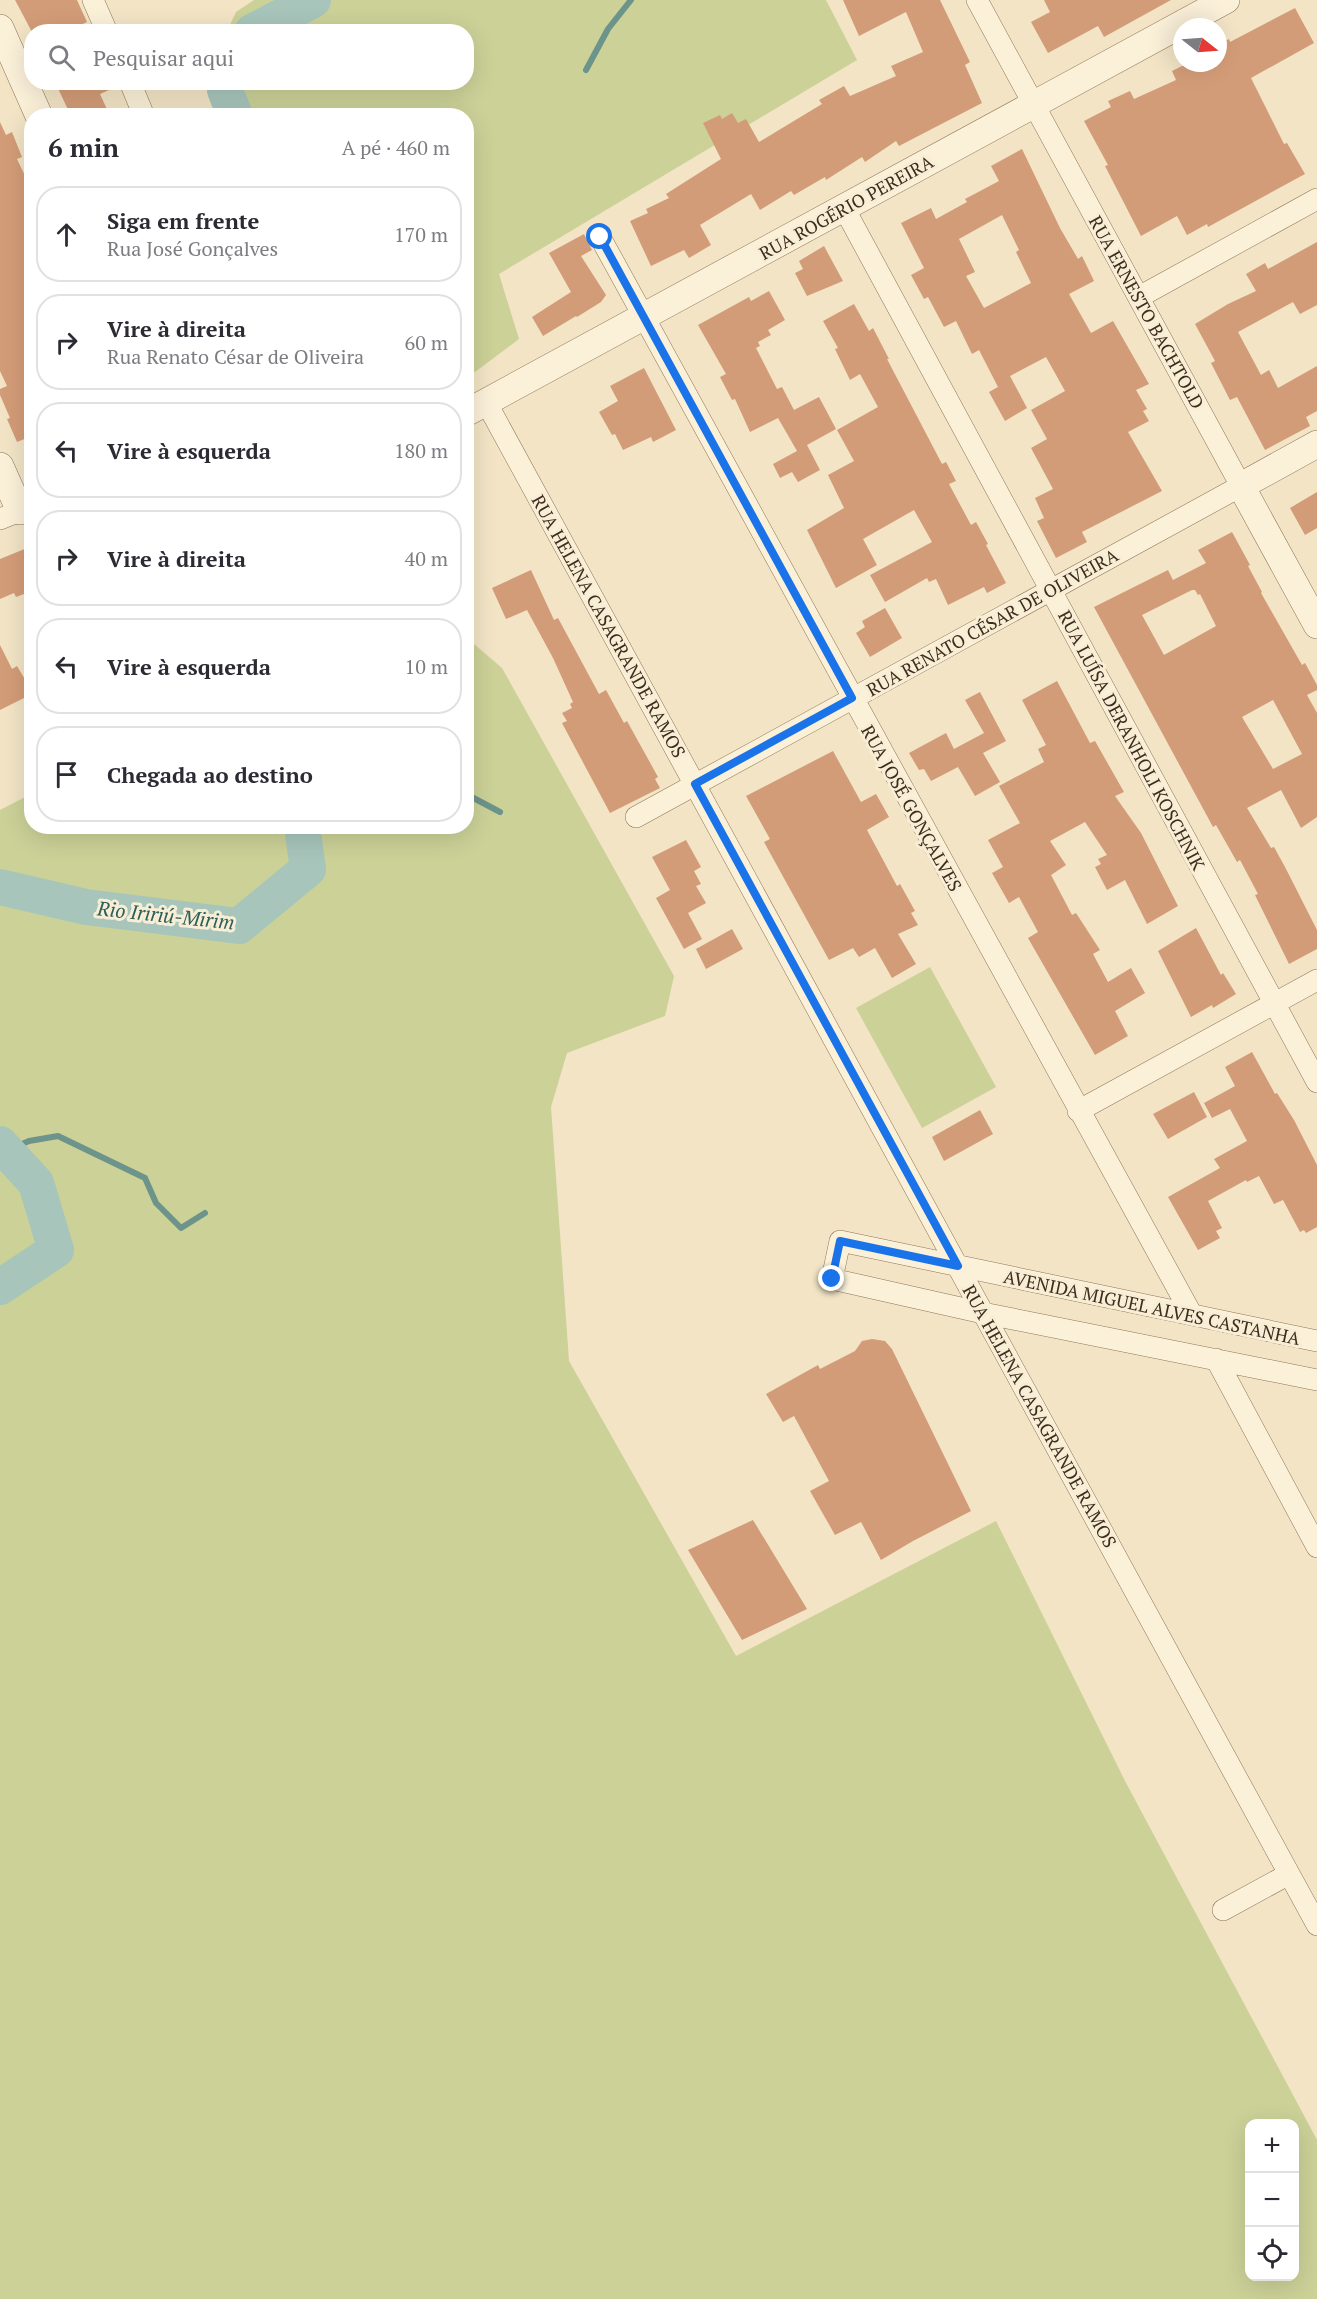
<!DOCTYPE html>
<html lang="pt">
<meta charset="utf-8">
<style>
:root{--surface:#fff;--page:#f2f2f3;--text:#2b2b33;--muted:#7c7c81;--line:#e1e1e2}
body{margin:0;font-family:"PT Serif",serif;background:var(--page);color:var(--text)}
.controls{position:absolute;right:18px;bottom:18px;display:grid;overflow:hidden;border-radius:12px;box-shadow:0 6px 24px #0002}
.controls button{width:54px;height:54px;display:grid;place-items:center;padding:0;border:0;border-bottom:2px solid var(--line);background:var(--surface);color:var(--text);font:30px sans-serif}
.compass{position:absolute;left:1173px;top:18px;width:54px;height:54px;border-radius:50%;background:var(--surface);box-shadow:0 6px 24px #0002;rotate:107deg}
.stop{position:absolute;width:18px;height:18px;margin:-14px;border:4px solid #1a73e8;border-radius:50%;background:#fff}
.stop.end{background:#1a73e8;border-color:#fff;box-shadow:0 2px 6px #0008}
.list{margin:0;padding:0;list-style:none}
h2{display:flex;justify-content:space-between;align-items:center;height:78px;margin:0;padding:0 24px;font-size:26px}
h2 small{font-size:20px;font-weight:400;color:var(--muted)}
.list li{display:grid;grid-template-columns:39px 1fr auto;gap:18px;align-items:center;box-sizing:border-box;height:96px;margin:0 12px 12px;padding:0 12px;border:2px solid var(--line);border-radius:24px}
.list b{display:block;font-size:22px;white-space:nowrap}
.list p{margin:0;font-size:20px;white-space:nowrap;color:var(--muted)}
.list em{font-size:20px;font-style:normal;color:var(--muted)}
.icon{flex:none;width:33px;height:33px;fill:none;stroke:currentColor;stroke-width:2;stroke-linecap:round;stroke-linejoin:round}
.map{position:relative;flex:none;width:1317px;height:2299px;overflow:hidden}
.search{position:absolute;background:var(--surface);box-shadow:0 6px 24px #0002;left:24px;top:24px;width:450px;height:66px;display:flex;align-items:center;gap:15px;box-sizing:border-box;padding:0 21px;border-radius:24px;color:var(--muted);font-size:22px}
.panel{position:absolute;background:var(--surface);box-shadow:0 6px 24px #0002;left:24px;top:108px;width:450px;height:726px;border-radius:24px}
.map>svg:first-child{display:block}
.green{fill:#cbd197;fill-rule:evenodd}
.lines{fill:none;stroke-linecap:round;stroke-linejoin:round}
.stream{stroke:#6c948a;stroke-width:6}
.river{stroke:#a7c5bb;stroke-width:36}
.building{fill:#d39c78;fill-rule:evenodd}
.minor-casing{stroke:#8f7559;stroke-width:22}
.tertiary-casing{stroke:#8f7559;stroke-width:28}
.minor{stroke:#fbf1d9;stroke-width:21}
.tertiary{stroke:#fbf1d9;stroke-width:27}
.route{stroke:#1a73e8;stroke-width:8}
.labels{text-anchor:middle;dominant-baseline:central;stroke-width:6;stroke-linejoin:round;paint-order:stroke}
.street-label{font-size:18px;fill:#3d2d1e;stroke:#f8eed5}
.water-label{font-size:20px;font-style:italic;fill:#2c5e5a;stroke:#f8eed5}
</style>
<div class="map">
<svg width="1317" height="2299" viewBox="0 0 1317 2299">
<rect width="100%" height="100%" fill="#f2e4c5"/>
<path class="green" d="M254,0h572l31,60 -358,214 20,65 -52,39 -1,-262 -246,-1 -9,-32 255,-1v-50l-239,-1 9,-19z
M467,638l35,30 172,308 -9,40 -98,37 -16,54 18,254 167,295 260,-135 129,260 192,359v159h-1317v-1489l31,-16 1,32h434zM1250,2124h44v152h-44z
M930,967l66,120 -74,41 -66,-120z"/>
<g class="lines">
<path class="stream" d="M586,70l22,-41 23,-29
M466,794l34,18
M6,1151l23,-10 29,-5 87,42 11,25 25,25 24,-15"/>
<path class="river" d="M252,32l61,-32
M228,82l-3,8 10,26
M0,887l86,20 153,19 69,-57 -6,-43
M0,1144l36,39 20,67 -56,37"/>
</g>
<path class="building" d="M15,0h62l10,22 -22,10h-33z
M843,0h97l30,62 -5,3 17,38 -83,43 -3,-5 -31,21 -3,-5 -36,23 -1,-3 -31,18 -3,-4 -31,19 -9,-16 -51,31 11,20 -22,13 -5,-8 -33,16 -21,-45 18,-8 -2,-4 23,-11 -3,-4 55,-35 -18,-36 17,-8 2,4 10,-6 6,10 8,-4 13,23 63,-38 -3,-4 25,-14 6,10 46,-20 -5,-10 32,-14 -17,-40 -47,24z
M1044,0h127l-67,37 -6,-11 -50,27 -17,-31 19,-10z
M1295,8l19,35 -63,35 33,66 3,-1 18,31 -97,53 -1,-3 -20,11 -10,-19 -36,20 -36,-70 3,-1 -24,-44 27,-14 -3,-6 22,-10 4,8 42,-19 -4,-9 16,-8h30v-18l11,-6 1,3z
M55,82h63v4l-18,8 10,22h-39z
M0,122l6,13 6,-3 10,25 -5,2 12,25h3v252l-15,6 -10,-23 3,-1 -10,-23v-6l7,-3 -7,-15z
M1022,149l38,79 18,31 4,-3 12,25 -25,13 22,39 22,-12 36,63 -13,6 11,19 -4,2 6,10 -21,11 34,59 -80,41 5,10 -31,16 -19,-37 7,-3 -9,-20 18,-9 -22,-41 16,-9 -16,-29 34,-19 -19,-34 -36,19 17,32 -22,13 -16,-29 9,-5 -19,-37 -7,4 -16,-33 -12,6 -16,-30 -4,2 -13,-24 13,-7 -23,-45 30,-15 5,11 31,-17 -2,-3 34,-18 -8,-15zM1002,215l17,35 -3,2 15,31 -47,25 -18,-32 9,-4 -16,-33z
M584,234l8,16 -11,6 25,39 -5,7 -24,15 -1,-1 -33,20 -11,-19 39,-25 -22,-39z
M1317,242v63l-17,9 -7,-12 -55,30 23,43 8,-5 9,18 39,-22v45l-11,6 4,9 -45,24 -28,-53 -7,3 -19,-37 4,-2 -20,-37 33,-20 28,-13 -10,-17 19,-11 3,6z
M824,246l19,35 -36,15 -12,-23 8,-4 -4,-8z
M769,291l16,29 -17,10 3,5 -13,7 2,4 -4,2 21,41 5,-2 12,23 25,-13 17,32 -29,16 13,25 -22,12 -6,-10 -12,6 -7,-14 24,-13 -19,-33 -28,14 -15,-33 -3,1 -12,-23 6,-3 -28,-49 51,-28 2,4z
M854,304l15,27 4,-3 16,31h-2l55,105 4,-2 10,19 -7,3 22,41 5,-3 12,22 -2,1 20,38 -19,10 -3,-6 -36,18 -12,-26 -7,3 -2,-4 -42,24 -15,-27 62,-33 -18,-32 -51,29 14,26 -41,23 -29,-58 37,-22 -16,-33 26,-14 -17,-31 41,-23 -18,-33 -10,6 -15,-31 3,-1 -15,-27z
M644,368l32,62 -23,12 -2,-5 -28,13 -8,-16 -3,1 -13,-23 19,-11 -8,-15z
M1317,492v36l-12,7 -15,-27z
M1232,532l18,33 -2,1 14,26 -1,1 41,72 3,-2 12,22v5l-10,5 10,18v104l-16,11 -20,-38 -34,18 24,40 3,-1 11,20 32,63v19l-28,15 -34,-69 3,-1 -18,-34 -3,2 -21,-37 -3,2 -119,-220 74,-37 5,10 33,-17 -8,-13zM1192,590h3l3,5 2,-1 16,32 -52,29 -22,-40zM1273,700l29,54 -29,15 -31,-52z
M27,548l5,9v34l-16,6 -2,-4 -14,6v-40z
M531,570l23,50 4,-2 41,76 7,-4 18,33 3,-2 31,56 -3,2 5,9 -50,25 -48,-90 5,-2 -5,-8 10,-5 -2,-4 3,-2 -20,-44 -26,-48 -21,9 -14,-31z
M885,608l17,30 -32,19 -14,-24 9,-6 -3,-6z
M0,645l12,24 5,-3 12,20 -4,2 3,8 -28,14z
M1057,681l33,62 5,-2 29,51 -9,4 26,37 37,73 -31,18 -22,-44 -18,10 -12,-23 6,-3 -3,-5 9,-4 -22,-33 -35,19 16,24 -15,10 21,40 4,-2 24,37 -7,4 15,28 23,-14 14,25 -30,18 13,25 -33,19 -67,-117 10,-6 -19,-35 -10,6 -17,-30 11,-6 -15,-27 32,-17 -21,-37 45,-24 -6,-13 8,-4 -24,-45z
M980,692l26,49 -23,12 17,29 -25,14 -17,-29 -27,14 -7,-12 -5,1 -10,-17 37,-20 8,16 30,-16 -19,-33z
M833,751l28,51 15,-8 13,23 -22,13 30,56 3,-2 15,27 -4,2 7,12 -20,9 18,30 -24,14 -17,-30 -16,9 -6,-9 -24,12 -65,-118 6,-3 -24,-43z
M686,840l15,27 -7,4 7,13 -5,2 10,17 -18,10 14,26 -18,10 -28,-51 14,-8 -18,-33z
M1196,928l25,47 2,-2 13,21 -23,14 -1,-3 -21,12 -33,-66z
M732,929l11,20 -37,20 -10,-20z
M1252,1052l23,42 2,-1 17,27 23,45v62l-11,6 -2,-3 -4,2 -17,-32 -9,4 -15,-28 -12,6 -1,-2 -38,21 14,27 -6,3 4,7 -22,12 -30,-53 52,-29 -6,-9 33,-18 -17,-32 -18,9 -8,-15 31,-17 -10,-19z
M1194,1092l13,25 -39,22 -15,-25z
M980,1110l13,24 -49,27 -12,-24z
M872,1339l13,2 7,8 79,162 -58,30 -32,19 -20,-38 -26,13 -25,-44 19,-10 -35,-65 -11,6 -17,-28 52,-29 2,4 35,-18 7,-10z
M753,1520l54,89 -65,31 -54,-90z"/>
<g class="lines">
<defs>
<path id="minor" d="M93,0l14,32
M130,82l14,34
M844,208l473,874
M600,237l592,1078
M1139,297l178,-98
M486,402l831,1523
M0,519l20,-8
M636,817l605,-331 -264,-486
M1078,1111l239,-131
M1317,1341l-477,-100 -8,38 151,34 334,67
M1216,1359l101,188
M1223,1910l66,-36"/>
<path id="tertiary" d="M0,28l39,88
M466,413l760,-413
M1317,444l-76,42 76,139
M0,466l20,45 12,-5"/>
</defs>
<use href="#minor" class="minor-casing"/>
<use href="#tertiary" class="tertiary-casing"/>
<use href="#minor" class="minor"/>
<use href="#tertiary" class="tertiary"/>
</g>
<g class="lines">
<path class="route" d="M600,237l252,461 -157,86 263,482 -118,-25 -8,38"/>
</g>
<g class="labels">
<g class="street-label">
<text transform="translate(846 207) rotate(-29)">RUA ROGÉRIO PEREIRA</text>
<text transform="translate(1147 312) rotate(61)">RUA ERNESTO BACHTOLD</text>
<text transform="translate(992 622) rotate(-29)">RUA RENATO CÉSAR DE OLIVEIRA</text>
<text transform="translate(609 626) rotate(61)">RUA HELENA CASAGRANDE RAMOS</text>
<text transform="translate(1132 740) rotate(62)">RUA LUÍSA DERANHOLI KOSCHNIK</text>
<text transform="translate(912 808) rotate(61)">RUA JOSÉ GONÇALVES</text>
<text transform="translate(1152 1307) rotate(12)">AVENIDA MIGUEL ALVES CASTANHA</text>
<text transform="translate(1040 1416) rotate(61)">RUA HELENA CASAGRANDE RAMOS</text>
</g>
<g class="water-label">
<text transform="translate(166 915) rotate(6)">Rio Iririú-Mirim</text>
</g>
</g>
</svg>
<div class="controls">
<button>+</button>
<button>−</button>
<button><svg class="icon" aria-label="locate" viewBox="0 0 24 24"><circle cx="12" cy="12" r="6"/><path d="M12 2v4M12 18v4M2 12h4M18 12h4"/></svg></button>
</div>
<svg class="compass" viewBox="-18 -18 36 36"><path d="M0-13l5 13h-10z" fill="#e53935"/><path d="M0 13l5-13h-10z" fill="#7c7c81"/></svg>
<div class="stop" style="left:600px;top:237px"></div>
<div class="stop end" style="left:832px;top:1279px"></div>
<div class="search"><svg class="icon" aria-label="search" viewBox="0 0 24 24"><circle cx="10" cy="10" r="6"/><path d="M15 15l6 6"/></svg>Pesquisar aqui</div>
<section class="panel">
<h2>6 min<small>A pé · 460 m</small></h2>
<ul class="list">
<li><svg class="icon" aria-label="ahead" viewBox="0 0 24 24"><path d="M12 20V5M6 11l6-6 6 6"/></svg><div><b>Siga em frente</b><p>Rua José Gonçalves</p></div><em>170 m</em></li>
<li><svg class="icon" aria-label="right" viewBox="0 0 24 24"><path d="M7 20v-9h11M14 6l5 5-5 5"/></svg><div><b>Vire à direita</b><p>Rua Renato César de Oliveira</p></div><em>60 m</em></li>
<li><svg class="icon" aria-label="left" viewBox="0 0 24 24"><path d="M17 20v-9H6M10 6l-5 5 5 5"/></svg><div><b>Vire à esquerda</b></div><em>180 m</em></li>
<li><svg class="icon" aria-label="right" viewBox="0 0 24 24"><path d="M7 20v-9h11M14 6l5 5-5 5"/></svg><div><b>Vire à direita</b></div><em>40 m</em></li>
<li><svg class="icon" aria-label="left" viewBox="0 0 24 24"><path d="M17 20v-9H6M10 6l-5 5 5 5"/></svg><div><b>Vire à esquerda</b></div><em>10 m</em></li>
<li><svg class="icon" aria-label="arrive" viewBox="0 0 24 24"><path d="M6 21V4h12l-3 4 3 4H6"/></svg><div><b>Chegada ao destino</b></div></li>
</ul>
</section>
</div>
